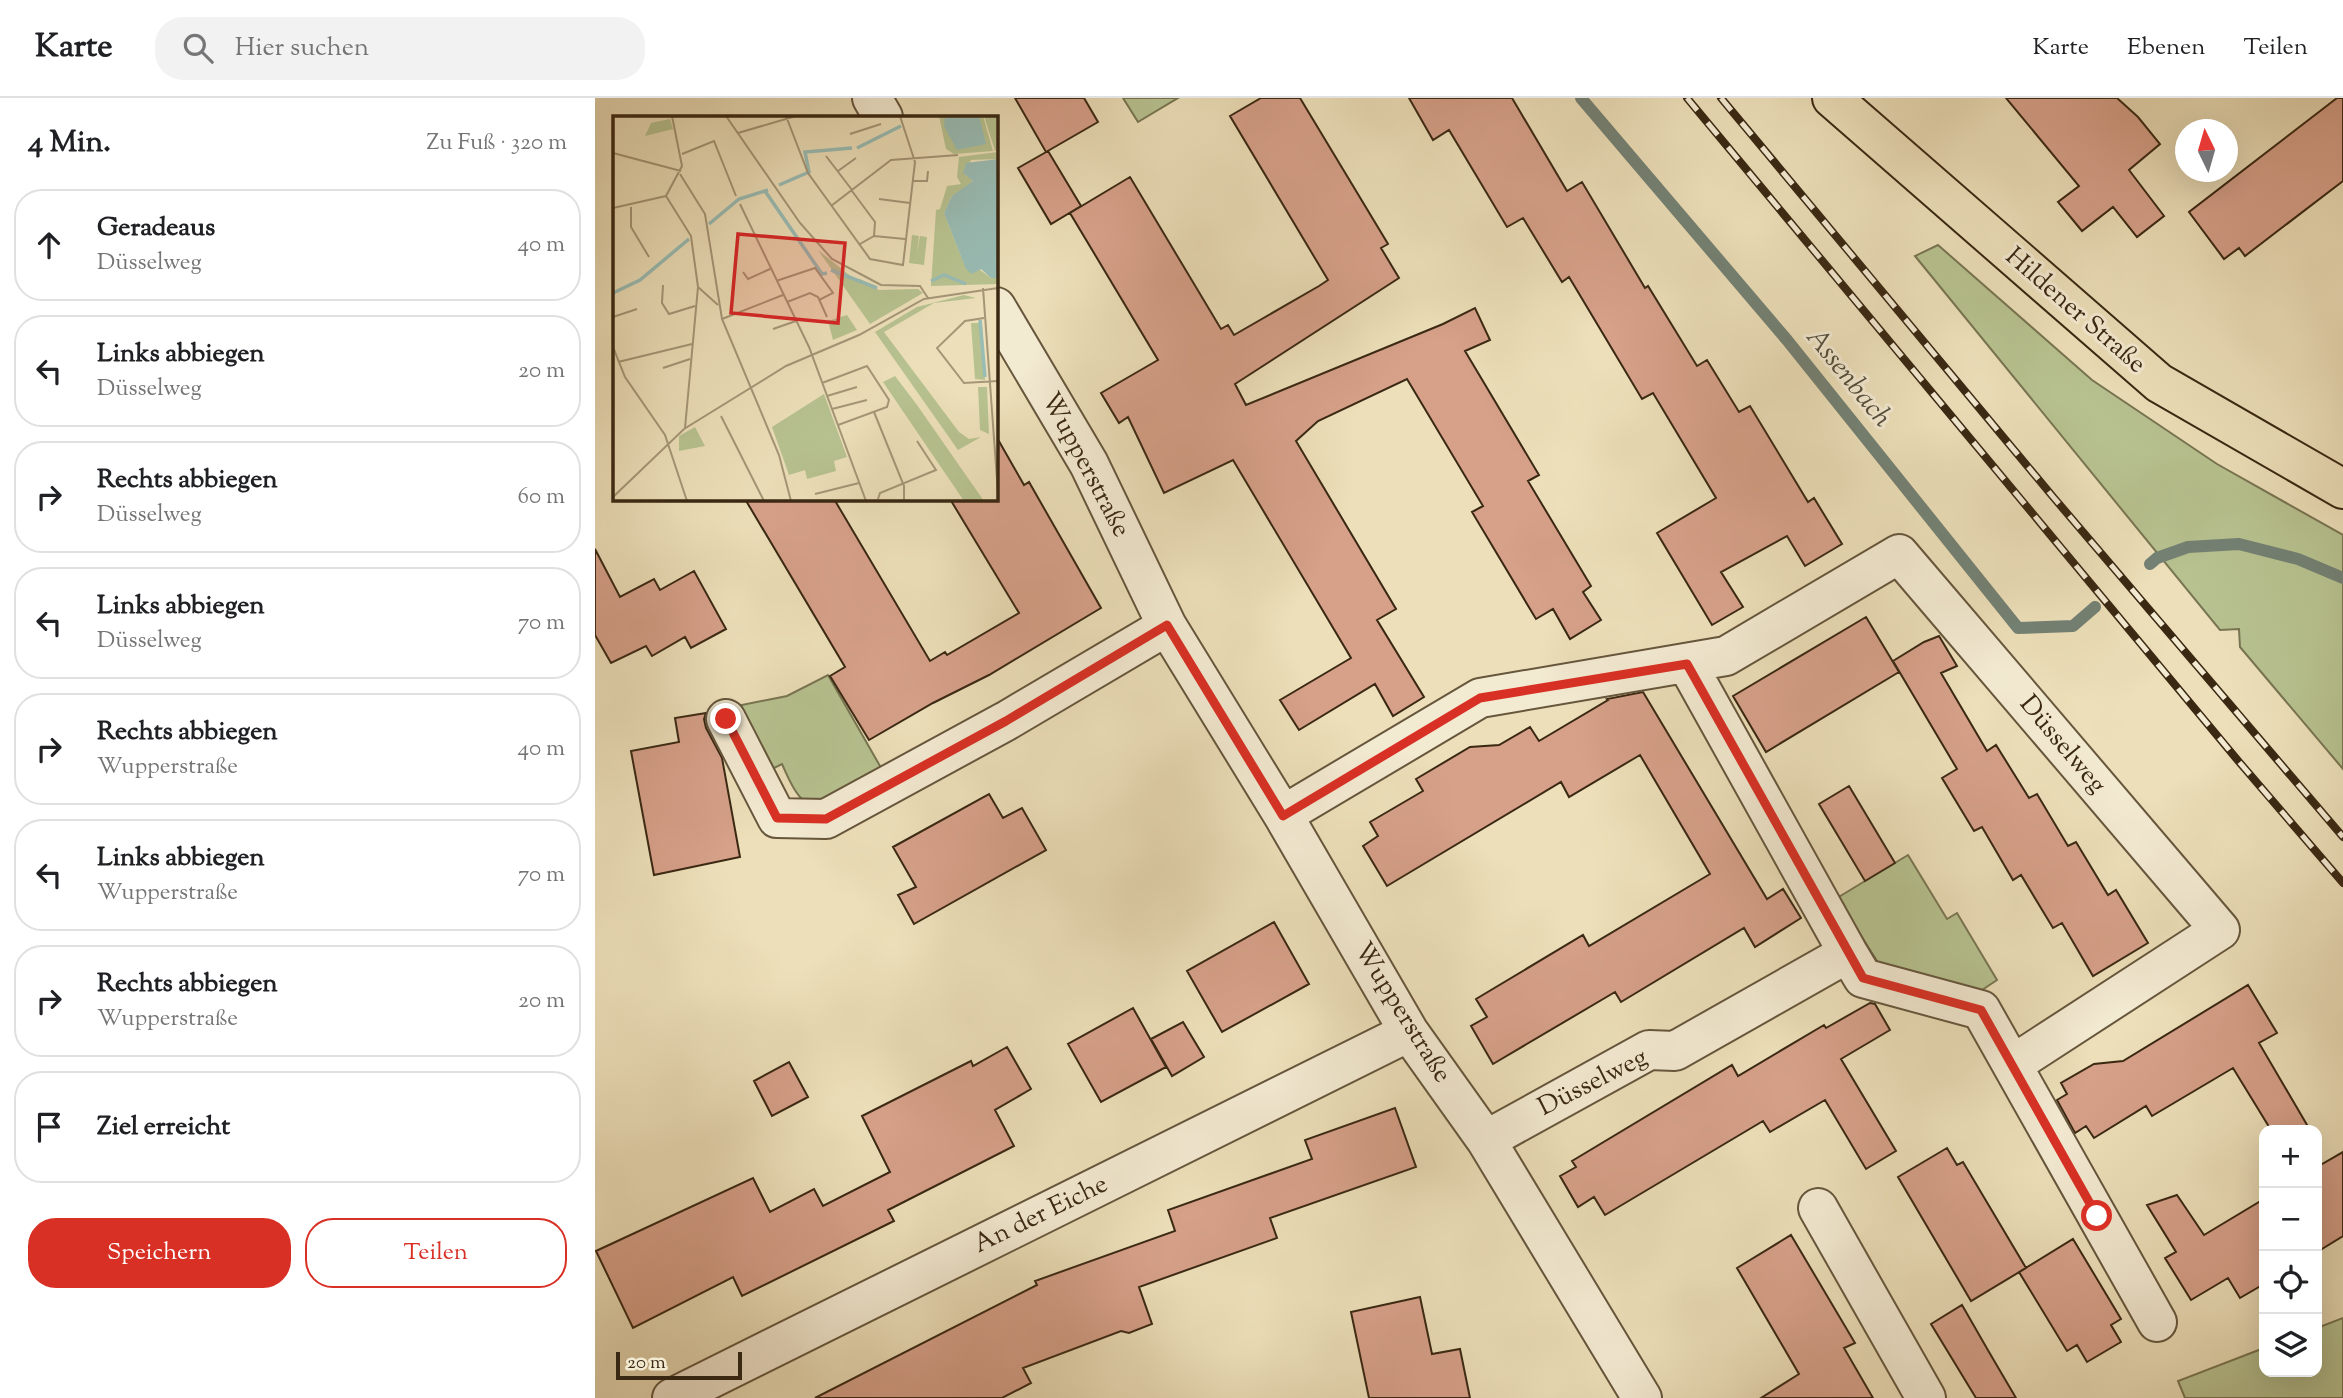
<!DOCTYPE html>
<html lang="de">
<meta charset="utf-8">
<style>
:root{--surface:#fff;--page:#f2f2f2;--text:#202124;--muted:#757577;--line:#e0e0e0;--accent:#d93025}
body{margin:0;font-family:"Sorts Mill Goudy",serif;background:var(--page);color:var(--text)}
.controls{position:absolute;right:21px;bottom:21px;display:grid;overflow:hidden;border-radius:14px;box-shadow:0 7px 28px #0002}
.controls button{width:63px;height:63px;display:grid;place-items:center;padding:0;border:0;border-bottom:2px solid var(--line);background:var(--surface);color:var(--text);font:35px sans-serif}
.compass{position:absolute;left:1580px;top:21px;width:63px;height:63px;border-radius:50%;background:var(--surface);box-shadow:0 7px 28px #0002;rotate:355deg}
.scale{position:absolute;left:21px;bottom:18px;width:126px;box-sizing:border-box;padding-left:7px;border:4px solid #3a2813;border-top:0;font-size:19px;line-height:24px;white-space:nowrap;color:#3a2813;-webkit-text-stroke:5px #f3ead2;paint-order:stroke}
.stop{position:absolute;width:21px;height:21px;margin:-16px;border:5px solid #d93025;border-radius:50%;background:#fff}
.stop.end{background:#d93025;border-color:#fff;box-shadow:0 2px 7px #0008}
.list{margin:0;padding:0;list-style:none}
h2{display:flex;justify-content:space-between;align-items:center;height:91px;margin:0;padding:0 28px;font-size:30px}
h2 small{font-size:23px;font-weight:400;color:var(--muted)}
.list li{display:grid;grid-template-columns:46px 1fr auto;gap:21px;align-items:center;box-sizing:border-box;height:112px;margin:0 14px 14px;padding:0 14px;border:2px solid var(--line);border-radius:28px}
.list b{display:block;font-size:26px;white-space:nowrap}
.list p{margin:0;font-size:23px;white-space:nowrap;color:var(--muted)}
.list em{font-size:23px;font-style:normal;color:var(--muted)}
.actions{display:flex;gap:14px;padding:21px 28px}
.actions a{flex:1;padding:16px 0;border:2px solid var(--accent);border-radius:28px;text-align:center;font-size:24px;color:var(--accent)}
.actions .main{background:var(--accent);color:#fff}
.icon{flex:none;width:38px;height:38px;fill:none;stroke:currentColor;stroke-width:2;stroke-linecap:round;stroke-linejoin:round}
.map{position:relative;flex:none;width:1748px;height:1300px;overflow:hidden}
header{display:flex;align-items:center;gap:42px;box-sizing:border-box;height:98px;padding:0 35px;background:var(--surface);border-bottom:2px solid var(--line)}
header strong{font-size:33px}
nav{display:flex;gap:38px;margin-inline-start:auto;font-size:24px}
.search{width:490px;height:63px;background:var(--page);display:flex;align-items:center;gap:18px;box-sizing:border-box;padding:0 24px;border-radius:28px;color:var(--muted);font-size:26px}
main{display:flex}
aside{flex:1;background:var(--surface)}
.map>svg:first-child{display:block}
.green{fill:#b7c290;stroke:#787552;stroke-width:2}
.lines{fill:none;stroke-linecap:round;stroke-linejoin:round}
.stream{stroke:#738174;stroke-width:12}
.building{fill:#d6a089;stroke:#3a2813;stroke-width:2}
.minor-casing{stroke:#66563c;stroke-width:42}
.major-casing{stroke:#3a2813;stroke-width:42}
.minor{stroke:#f3ead2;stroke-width:38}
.major{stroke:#ecdfb9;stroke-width:38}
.rail-casing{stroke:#3a2813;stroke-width:8}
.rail{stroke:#f3ead2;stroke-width:5;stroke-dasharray:16;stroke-linecap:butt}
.route{stroke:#d93025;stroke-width:9}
.labels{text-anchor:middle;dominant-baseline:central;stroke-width:6;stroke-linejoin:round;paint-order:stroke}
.street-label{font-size:26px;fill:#3a2813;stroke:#f3ead2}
.water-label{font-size:28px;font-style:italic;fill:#524d3b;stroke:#f3ead2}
.inset-river{fill:none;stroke:#99bcb4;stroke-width:3.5}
.inset-road{fill:none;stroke:#a59677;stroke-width:2}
.view{fill:#d62828;fill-opacity:0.15;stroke:#d62828;stroke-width:3.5}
.inset-edge{fill:none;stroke:#3a2813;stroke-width:3.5}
</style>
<header>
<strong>Karte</strong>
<div class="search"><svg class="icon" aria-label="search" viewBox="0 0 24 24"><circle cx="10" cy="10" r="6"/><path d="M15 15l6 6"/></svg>Hier suchen</div>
<nav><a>Karte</a><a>Ebenen</a><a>Teilen</a></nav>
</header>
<main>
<aside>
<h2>4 Min.<small>Zu Fuß · 320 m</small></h2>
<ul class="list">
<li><svg class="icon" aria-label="ahead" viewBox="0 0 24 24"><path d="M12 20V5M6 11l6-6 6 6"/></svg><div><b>Geradeaus</b><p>Düsselweg</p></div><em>40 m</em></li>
<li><svg class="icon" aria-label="left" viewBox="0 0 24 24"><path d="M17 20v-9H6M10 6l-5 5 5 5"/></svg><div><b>Links abbiegen</b><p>Düsselweg</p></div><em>20 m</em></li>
<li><svg class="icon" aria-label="right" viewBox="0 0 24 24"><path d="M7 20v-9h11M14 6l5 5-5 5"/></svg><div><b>Rechts abbiegen</b><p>Düsselweg</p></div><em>60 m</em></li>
<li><svg class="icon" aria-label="left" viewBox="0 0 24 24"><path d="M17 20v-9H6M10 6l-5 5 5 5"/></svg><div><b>Links abbiegen</b><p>Düsselweg</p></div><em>70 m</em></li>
<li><svg class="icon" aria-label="right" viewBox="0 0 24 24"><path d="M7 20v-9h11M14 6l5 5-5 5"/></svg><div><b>Rechts abbiegen</b><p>Wupperstraße</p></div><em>40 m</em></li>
<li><svg class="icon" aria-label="left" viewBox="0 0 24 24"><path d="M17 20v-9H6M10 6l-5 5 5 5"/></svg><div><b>Links abbiegen</b><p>Wupperstraße</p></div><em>70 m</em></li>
<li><svg class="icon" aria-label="right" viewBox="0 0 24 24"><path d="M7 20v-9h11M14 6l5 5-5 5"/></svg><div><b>Rechts abbiegen</b><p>Wupperstraße</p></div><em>20 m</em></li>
<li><svg class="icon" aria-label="arrive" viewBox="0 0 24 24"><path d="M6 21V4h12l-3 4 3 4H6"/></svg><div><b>Ziel erreicht</b></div></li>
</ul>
<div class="actions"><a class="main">Speichern</a><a>Teilen</a></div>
</aside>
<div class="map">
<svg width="1748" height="1300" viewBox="0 0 1748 1300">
<rect width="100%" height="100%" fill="#ecdfb9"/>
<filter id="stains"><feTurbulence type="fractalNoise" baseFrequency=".00286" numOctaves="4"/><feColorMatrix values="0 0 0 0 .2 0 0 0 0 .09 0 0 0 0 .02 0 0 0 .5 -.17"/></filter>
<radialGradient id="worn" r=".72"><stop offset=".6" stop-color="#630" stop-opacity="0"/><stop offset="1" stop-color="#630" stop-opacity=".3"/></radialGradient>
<path class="green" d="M528,0h55l-40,24z
M1343,147l154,135 125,84 126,71v234l-103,-122 -1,-18 -19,1 -305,-374z
M233,577l56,98c-20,11 -61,42 -82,26 -9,-8 -15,-24 -20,-35l-14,7 -36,-64 55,-11z
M1313,757l39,64 10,-6 40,67 -15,10 -103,-26 -42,-66z
M1748,1220v80h-158l-7,-17 86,-33v24h53v-44z"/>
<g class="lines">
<path class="stream" d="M986,0l206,242 231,288 55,-2 22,-19
M1555,466l7,-6 31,-11 51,-3 59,15 45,19"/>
</g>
<path class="building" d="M420,0h69l14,24 -52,30z
M666,0h39l88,146 -7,4 18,30 -164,106 11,21 197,-81 32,-16 15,32 -25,11 74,124 -11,6 63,105 -8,6 18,28 -31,19 -17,-30 -17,10 -64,-107 11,-6 -76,-127 -89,42 -22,20 100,168 -19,11 47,77 -31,19 -18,-32 -76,46 -19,-30 71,-42 -118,-198 -69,33 -36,-76 -9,6 -18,-30 57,-33 -88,-147 60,-36 91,152 7,-4 6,10 85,-49 9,-6 -98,-164z
M814,0h103l55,93 15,-9 63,106 3,-2 49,80 10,-6 32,52 11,-6 58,96 6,-4 28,46 -37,22 -18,-30 -66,36 22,35 -31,18 -55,-92 59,-35 -63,-105 -11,6 -73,-122 -7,5 -39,-64 -16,9 -58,-97 -16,10z
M1411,0h111l21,19 22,27 -31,26 35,46 -27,21 -24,-30 -31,24 -24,-29 21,-16z
M1742,0h6v83l-98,75 -6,-8 -15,11 -35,-47z
M453,53l33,55 -30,18 -33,-56z
M401,338l28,49 5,-3 72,126 -112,67 -56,28 -64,37 -39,-64 15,-9 -100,-168h89l96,162 15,-9 2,3 72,-42 -69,-114h46z
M0,451l25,48 34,-18 6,11 34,-19 32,58 -35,19 -6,-11 -33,19 -6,-10 -35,17 -16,-28z
M1271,519l33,55 -133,80 -33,-56z
M1344,538l18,30 -16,7 46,78 9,-6 33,53 8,-4 31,52 8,-4 32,53 8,-5 32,53 -55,33 -31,-53 -9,5 -32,-53 -8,5 -31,-53 -8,4 -32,-53 15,-9 -64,-108 31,-19z
M1048,594l124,207 16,-10 18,29 -46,29 -11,-19 -123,74 -6,-10 -122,72 -22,-38 16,-9 -11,-18 107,-64 6,11 121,-72 -70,-119 -71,42 -8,-15 -174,104 -24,-40 15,-10 -8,-14 53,-31 -7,-12 54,-32 29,-2 31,-18 9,14 69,-41 -1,-1z
M111,615l-2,6 2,9 16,30 18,99 -86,18 -23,-124 48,-9 -4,-24z
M1254,688l46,77 -30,18 -46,-77z
M394,696l14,24 19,-10 24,42 -132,74 -16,-29 18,-8 -23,-40z
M679,824l35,62 -87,48 -35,-61z
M1653,887l29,48 -18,10 51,87h-39l-38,-62 -81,48 -6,-10 -52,32 -8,-12 -11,7 -18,-33 10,-6 -6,-11 33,-19 29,-3z
M1275,905l5,1 15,26 -49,29 55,92 -30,18 -41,-69 -55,32 -7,-11 -158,94 -11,-18 -16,10 -18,-31 16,-9 -4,-6 160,-96 6,11 86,-51 2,3z
M538,910l33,59 -65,35 -33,-58z
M588,924l21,35 -32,19 -21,-37z
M412,949l24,42 -36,21 19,36 -126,64 6,11 -152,75 -9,-19 -100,51 -37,-77 157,-73 17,34 44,-23 9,17 67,-34 -28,-56 109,-55 2,5z
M194,964l19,35 -36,19 -18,-35z
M800,1010l21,59 -146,51 7,20 -138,49 13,37 -23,9 -8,-2 -98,37 8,15 -29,15h-187l222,-113 -2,-4 140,-50 -7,-21 144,-51 -7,-19z
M1352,1050l10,17 6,-3 63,106 -55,33 -73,-124z
M1748,1054v84l-26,16v-85z
M1582,1097l27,40 60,-36v85l-24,14 -12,-20 -37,22 -26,-42 11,-6 -29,-47z
M1196,1137l64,108 -11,5 29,50h-112l38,-24 -62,-106z
M1478,1141l48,80 -10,6 10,17 -34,20 -10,-17 -10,6 -48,-79z
M825,1199l12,57 28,-5 10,49h-101l-18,-86z
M1367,1207l27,47 27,46h-40l-45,-74z"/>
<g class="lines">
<defs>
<path id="minor" d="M277,0l11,19
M401,209l93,157 78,162 116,189 126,217 77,108 156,258
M1092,566l161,289
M131,621l51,99 49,1 180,-98 161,-95
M688,717l197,-117 246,-42 173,-102 321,376 -208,135
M891,1042l163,-90 26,1 173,-98 15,25 118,32 176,312
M1223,1110l108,190
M77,1300l737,-366"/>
<path id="major" d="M1237,0l327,285 184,106"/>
</defs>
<use href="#minor" class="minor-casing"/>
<use href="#major" class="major-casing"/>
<use href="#minor" class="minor"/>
<use href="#major" class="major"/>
<defs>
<path id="rail" d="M1092,0l553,665 103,120
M1126,0l333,400 289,339"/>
</defs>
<use href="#rail" class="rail-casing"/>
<use href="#rail" class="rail"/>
</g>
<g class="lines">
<path class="route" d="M131,621l51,99 49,1 180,-98 161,-96 116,191 197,-118 207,-34 176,314 118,32 116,206"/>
</g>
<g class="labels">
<g class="street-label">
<text transform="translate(1480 213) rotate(41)">Hildener Straße</text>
<text transform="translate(490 367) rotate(62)">Wupperstraße</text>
<text transform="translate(1467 647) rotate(50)">Düsselweg</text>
<text transform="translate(807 915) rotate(58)">Wupperstraße</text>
<text transform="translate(998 985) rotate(-27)">Düsselweg</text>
<text transform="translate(446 1117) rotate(-26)">An der Eiche</text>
</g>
<g class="water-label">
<text transform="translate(1253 280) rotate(51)">Assenbach</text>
</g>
</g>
<g transform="translate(18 18)">
<rect width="385" height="385" fill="#ecdfb9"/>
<path d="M370,0l10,35 -39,3 -8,-5 -7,-33zM371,0h14v34l-3,1zM57,3l3,10 -28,7 6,-13zM385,36v7l-27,1 -6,15 7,4v6l-20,11 -8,17 17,43 30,22h7v6l-67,2 5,-76 4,-1 7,-23 14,-2 -4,-7 2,-20zM299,119l7,1 -2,17 3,-17 7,1 -3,28 -15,-2zM205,134l40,32 2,-3 19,11 39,-1 5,4 -53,31zM351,179l12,3 -42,5 -50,29 75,100 10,7 12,-2 -23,13 -83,-118 42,-25zM234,199l10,15 -24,10 -5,-19zM358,207h11l3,57 -10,-1zM282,260l22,29 67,96h-20l-81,-119zM365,271h9l2,47 -9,-4zM211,278l23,63 -13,4 2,10 -29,8 -2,-9 -16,5 -17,-48zM82,311l10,19 -26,5v-15z" fill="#b7c290"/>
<path d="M332,0h34l7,28 -29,6 -13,-24zM385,43v119h-7l-10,-9 -9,5 -6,-5 -22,-56 8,-17 21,-15 -10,-8 3,-10z" fill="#99bcb4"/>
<path class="inset-river" d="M244,32l44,-22M166,69l30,-13 -4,-20 47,-4M152,75l57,83 5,-1M96,108l30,-25 29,-9M218,154l46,18M318,165l13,-6 22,9M0,177l27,-13 49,-41M367,204l5,57"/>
<path class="inset-road" d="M59,0l10,50 -16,30 25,40 7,51M113,0l74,107 32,36 49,26 39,1 8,12M173,0l22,57 62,86 33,6 12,-103 -15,-46M125,17l58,-17M237,18l31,-10M0,37l68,18M69,38l32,-13 22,55M213,40l26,34M225,55l18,-13M67,58l25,40 17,105 57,136 12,46M300,65h14l1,-10M239,75l23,31 -1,14M266,83l31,4M127,88l69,143 57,154M218,90l60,-46 67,-5M18,91v20l18,30M0,92l53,-12M247,128l14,-8 31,3M130,156l5,7 22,-10M163,165l39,-13 18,25 -14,7M50,169l-1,18 7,11 26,-8M85,171l20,18M370,172l15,205M174,186l23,-9 8,4 9,20M0,201l24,-8M371,202l-19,3 -28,27 27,35 34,-2M109,203l61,-24M160,213l23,-8M0,231l12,30 40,58 22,66M5,246l74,-18M50,252l27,-9M209,267l45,-17 22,34 -2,7 -49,18M214,280l30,-9M219,293l35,-9M261,296l30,74v15M108,300l43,85M72,312l13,-141M202,378l44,-11M0,381l71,-68 102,-63 73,-31 65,-36 74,-11M265,383l2,-6 56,-23 -19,-29M257,385h31"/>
<path class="view" d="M125,118l107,9 -7,80 -107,-10z"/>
<rect width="385" height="385" class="inset-edge"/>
</g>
<rect width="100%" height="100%" filter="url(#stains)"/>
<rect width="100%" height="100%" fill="url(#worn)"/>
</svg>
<div class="controls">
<button>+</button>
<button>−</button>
<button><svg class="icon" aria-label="locate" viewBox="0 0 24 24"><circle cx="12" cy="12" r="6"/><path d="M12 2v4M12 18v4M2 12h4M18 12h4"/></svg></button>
<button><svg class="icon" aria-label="layers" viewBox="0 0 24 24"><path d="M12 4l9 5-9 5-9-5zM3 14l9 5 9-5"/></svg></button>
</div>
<svg class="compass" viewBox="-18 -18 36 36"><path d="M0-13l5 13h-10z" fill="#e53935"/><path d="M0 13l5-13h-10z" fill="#757577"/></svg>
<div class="scale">20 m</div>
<div class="stop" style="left:1502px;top:1118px"></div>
<div class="stop end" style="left:131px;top:621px"></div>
</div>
</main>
